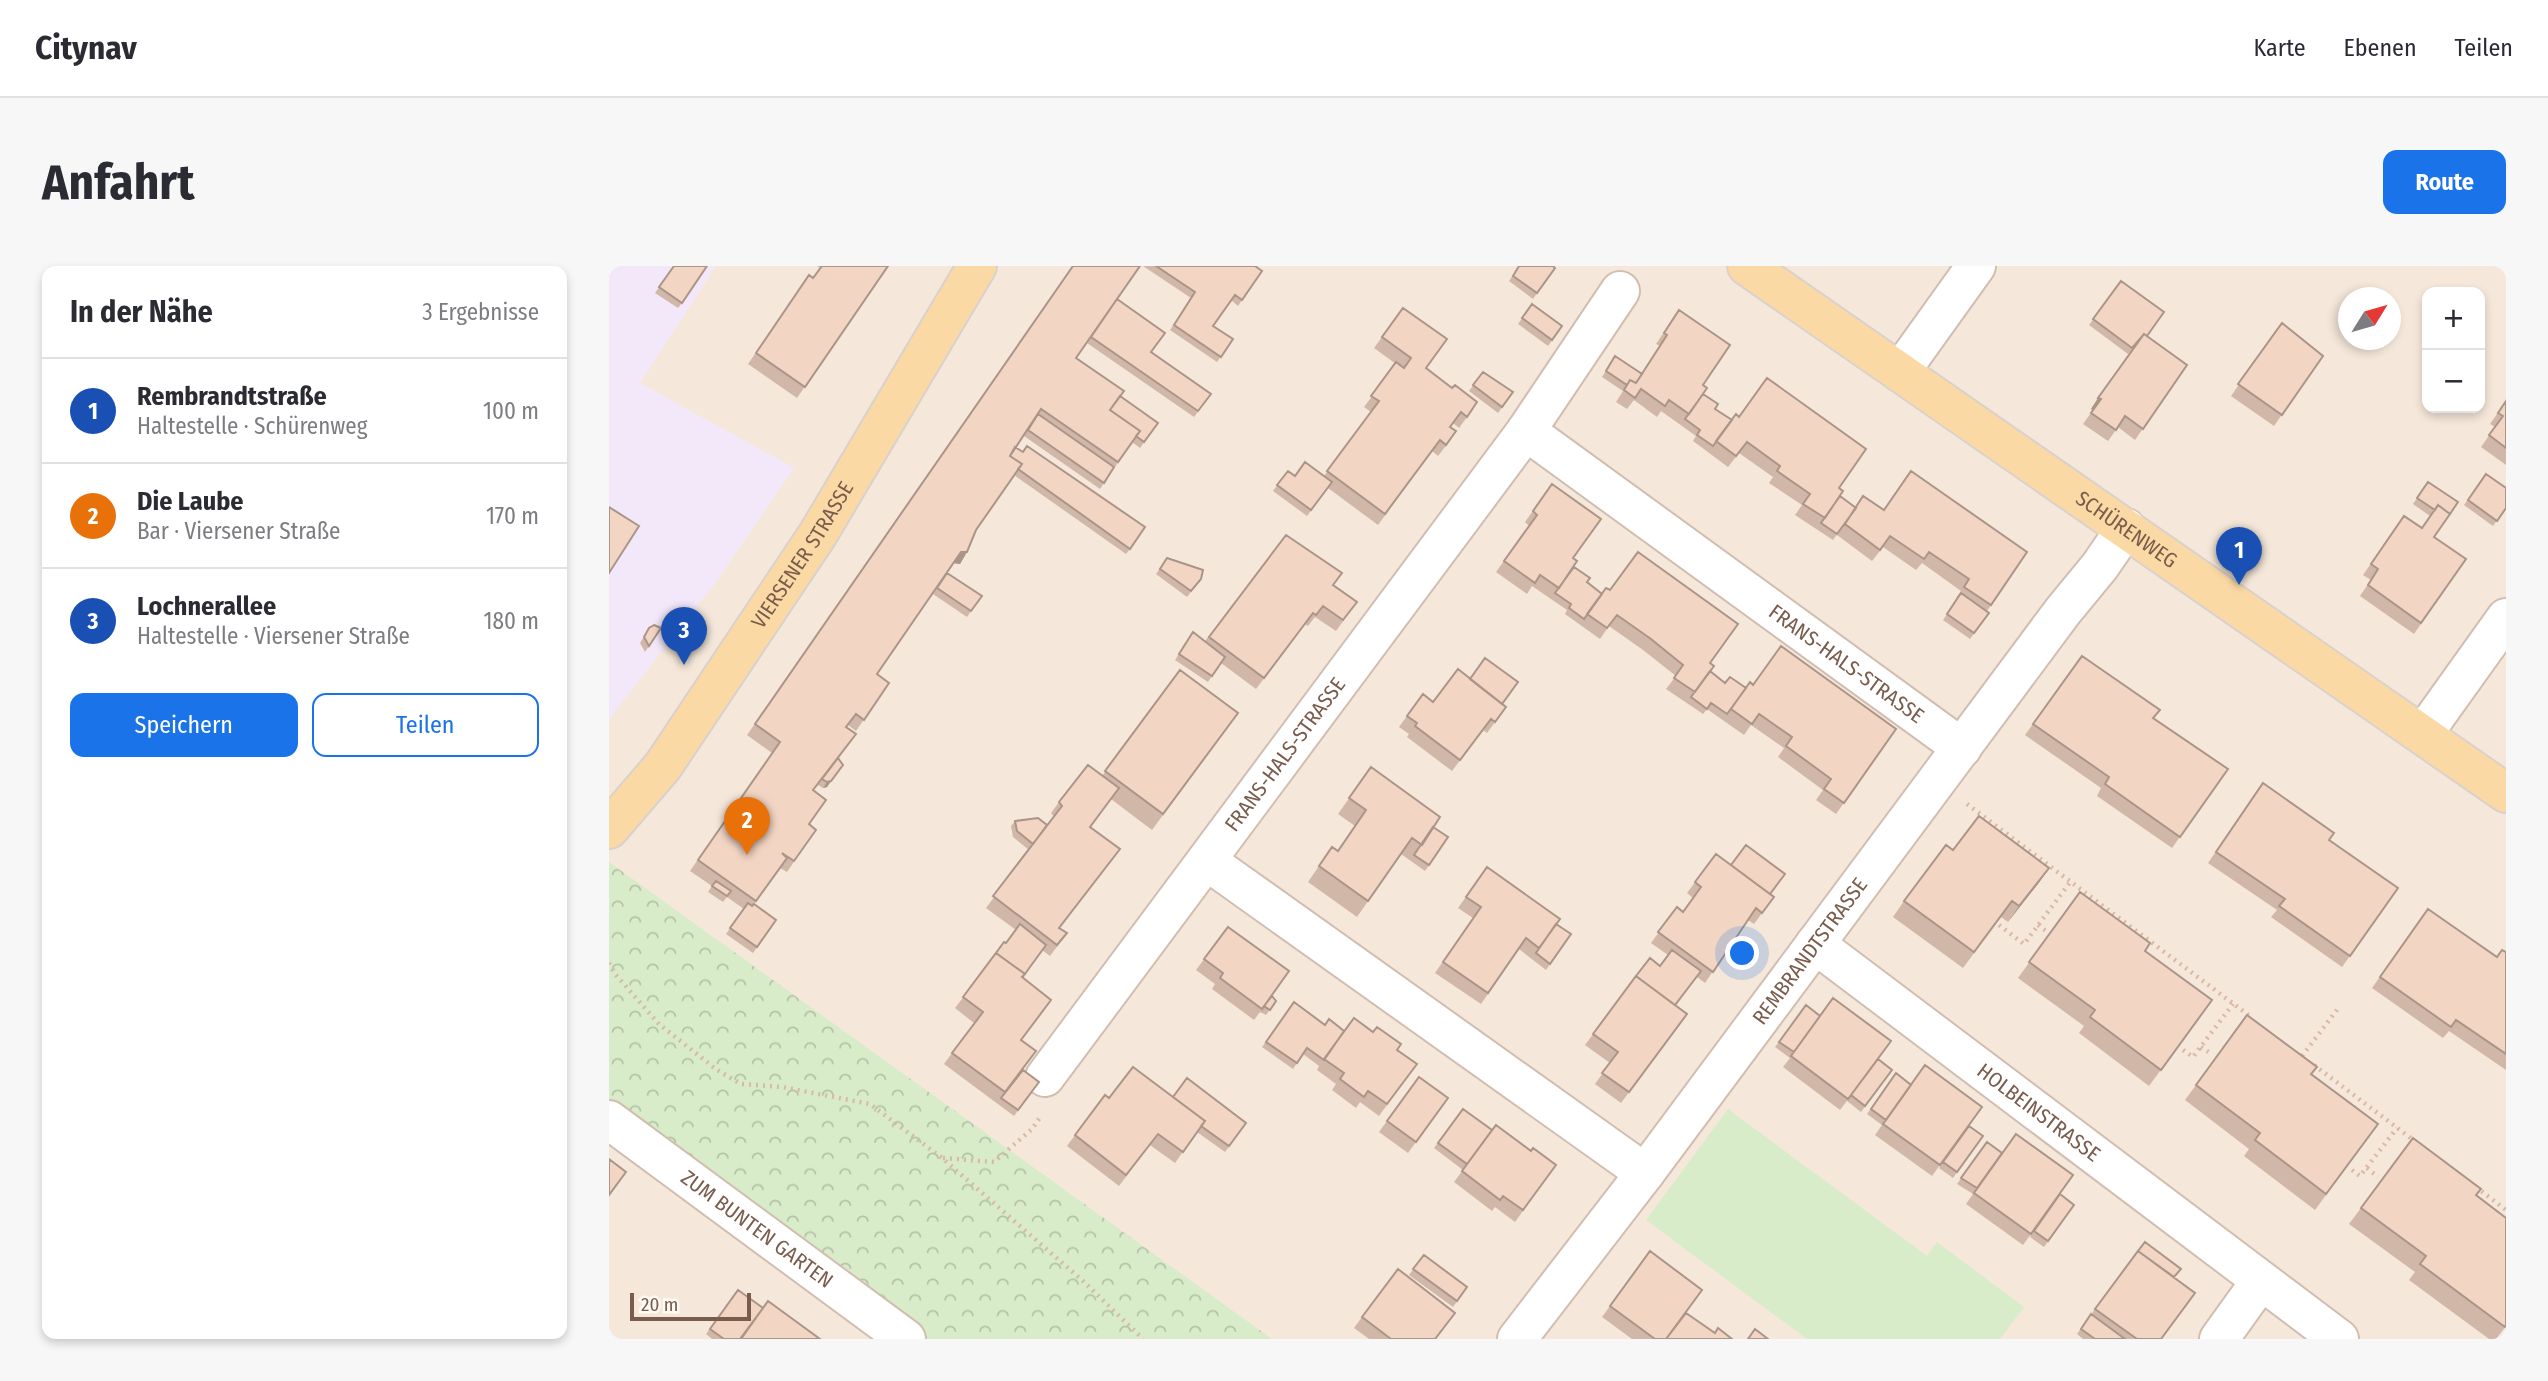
<!DOCTYPE html>
<html lang="de">
<meta charset="utf-8">
<style>
:root{--surface:#fff;--page:#f7f7f7;--text:#2b2b33;--muted:#7c7c81;--line:#e1e1e2;--accent:#1a73e8}
body{margin:0;font-family:"Fira Sans Condensed",sans-serif;background:var(--page);color:var(--text)}
.controls{position:absolute;right:21px;top:21px;display:grid;overflow:hidden;border-radius:14px;box-shadow:0 4px 10px #0003}
.controls button{width:63px;height:63px;display:grid;place-items:center;padding:0;border:0;border-bottom:2px solid var(--line);background:var(--surface);color:var(--text);font:35px sans-serif}
.compass{position:absolute;left:1729px;top:21px;width:63px;height:63px;border-radius:50%;background:var(--surface);box-shadow:0 4px 10px #0003;rotate:53deg}
.scale{position:absolute;left:21px;bottom:18px;width:121px;box-sizing:border-box;padding-left:7px;border:4px solid #7a5c4d;border-top:0;font-size:19px;line-height:24px;white-space:nowrap;color:#7a5c4d;-webkit-text-stroke:5px #fffaf3;paint-order:stroke}
.you{position:absolute;left:1134px;top:688px;width:24px;height:24px;margin:-18px;border:5px solid #fff;border-radius:50%;background:#1a73e8;box-shadow:0 0 0 10px #1a73e833}
.badge{display:grid;place-items:center;width:46px;height:46px;border-radius:50%;background:var(--accent);color:#fff;font-size:23px;font-weight:700}
.pin{position:absolute;translate:-50% -58px;filter:drop-shadow(0 2px 4px #0008)}
.pin::after{content:'';position:absolute;top:37px;width:24px;height:21px;background:inherit;clip-path:polygon(0 0,100% 0,50% 100%)}
.list{margin:0;padding:0;list-style:none}
h2{display:flex;justify-content:space-between;align-items:center;height:91px;margin:0;padding:0 28px;font-size:30px}
h2 small{font-size:23px;font-weight:400;color:var(--muted)}
.list li{display:grid;grid-template-columns:46px 1fr auto;gap:21px;align-items:center;box-sizing:border-box;height:105px;padding:0 28px;border-top:2px solid var(--line)}
.list b{display:block;font-size:26px;white-space:nowrap}
.list p{margin:0;font-size:23px;white-space:nowrap;color:var(--muted)}
.list em{font-size:23px;font-style:normal;color:var(--muted)}
.actions{display:flex;gap:14px;padding:21px 28px}
.actions a{flex:1;padding:16px 0;border:2px solid var(--accent);border-radius:14px;text-align:center;font-size:24px;color:var(--accent)}
.actions .main{background:var(--accent);color:#fff}
.map{position:relative;flex:none;width:1897px;height:1073px;overflow:hidden;border-radius:14px}
header{display:flex;align-items:center;gap:42px;box-sizing:border-box;height:98px;padding:0 35px;background:var(--surface);border-bottom:2px solid var(--line)}
header strong{font-size:33px}
nav{display:flex;gap:38px;margin-inline-start:auto;font-size:24px}
.intro{display:flex;align-items:center;justify-content:space-between;box-sizing:border-box;height:168px;padding:0 42px}
h1{margin:0;font-size:49px}
.button{padding:18px 32px;border-radius:14px;background:var(--accent);color:#fff;font-size:24px;font-weight:700}
main{display:flex;gap:42px;padding:0 42px}
aside{flex:1;background:var(--surface);border-radius:14px;box-shadow:0 4px 10px #0003}
.map>svg:first-child{display:block}
.residential{fill:#f5e8da;fill-rule:evenodd}
.education{fill:#f3e8fa}
.green{fill:#d8ecc9}
.park{fill:url(#park-crowns)}
.lines{fill:none;stroke-linecap:round;stroke-linejoin:round}
.minor-casing{stroke:#d1beb0;stroke-width:42}
.major-casing{stroke:#dad1cd;stroke-width:42}
.path{stroke:#d9b8a5;stroke-width:4.5;stroke-dasharray:2 5;stroke-linecap:butt}
.minor{stroke:#fff;stroke-width:38}
.major{stroke:#fbd9a5;stroke-width:38}
.wall{fill:#d1b7a8}
.shaded-wall{fill:#aa9588}
.building{fill:#f3d5c3;stroke:#aa9588;stroke-width:2}
.labels{text-anchor:middle;dominant-baseline:central;stroke-width:5;stroke-linejoin:round;paint-order:stroke}
.street-label{font-size:21px;fill:#7a5c4d;stroke:#fffaf3}
</style>
<header>
<strong>Citynav</strong>
<nav><a>Karte</a><a>Ebenen</a><a>Teilen</a></nav>
</header>
<div class="intro"><h1>Anfahrt</h1><a class="button">Route</a></div>
<main>
<aside>
<h2>In der Nähe<small>3 Ergebnisse</small></h2>
<ul class="list">
<li><span class="badge" style="background:#1a4fb4">1</span><div><b>Rembrandtstraße</b><p>Haltestelle · Schürenweg</p></div><em>100 m</em></li>
<li><span class="badge" style="background:#e8710a">2</span><div><b>Die Laube</b><p>Bar · Viersener Straße</p></div><em>170 m</em></li>
<li><span class="badge" style="background:#1a4fb4">3</span><div><b>Lochnerallee</b><p>Haltestelle · Viersener Straße</p></div><em>180 m</em></li>
</ul>
<div class="actions"><a class="main">Speichern</a><a>Teilen</a></div>
</aside>
<div class="map">
<svg width="1897" height="1073" viewBox="0 0 1897 1073">
<defs>
<pattern id="park-crowns" width="20" height="18" patternUnits="userSpaceOnUse" patternTransform="scale(1.75)"><rect width="20" height="18" fill="#d8ecc9"/><path d="M2 6a3 3 0 1 1 6 0M12 15a3 3 0 1 1 6 0" fill="none" stroke="#b4c2a5"/></pattern>
</defs>
<rect width="100%" height="100%" fill="#fdf6ec"/>
<path class="residential" d="M0,0h1897v1073h-1897zM1818,26h53v116h-53zM1740,32h42v42h-42z"/>
<path class="education" d="M0,0h107l-76,117 154,85 -78,114 -107,137z"/>
<path class="green" d="M1119,843l199,147 10,-14 87,65 -24,32h-193l-161,-119z"/>
<path class="park" d="M0,596l663,477h-382l-281,-196z"/>
<g class="lines">
<defs>
<g id="minor">
<path d="M1291,106l76,-106"/>
<path id="s1" d="M917,165l436,317"/>
<path d="M1814,468l83,-116"/>
<path d="M598,595l438,312"/>
<path id="s2" d="M1206,678l524,395"/>
<path id="s3" d="M436,811l481,-646 94,-140"/>
<path id="s4" d="M0,854l297,219"/>
<path id="s5" d="M908,1073l128,-166 418,-562 37,-45 26,-38"/>
<path d="M1610,1073l41,-57"/>
</g>
<g id="major">
<path id="s6" d="M1138,0l759,527"/>
<path id="s7" d="M0,563l54,-63 155,-232 159,-268"/>
</g>
</defs>
<use href="#minor" class="minor-casing"/>
<use href="#major" class="major-casing"/>
<path class="path" d="M1358,538l284,213
M1390,659l25,19 47,-63
M1429,659l8,6
M0,697l6,11 44,50 58,46 24,14 41,3 88,17 72,54 141,123 60,58
M1592,781l9,6
M1574,784l10,7 40,-53
M1693,790l38,-50
M1705,799l102,77
M334,892l51,4 38,-33 9,-13
M1758,902l11,9
M1743,904l8,6 37,-48
M1867,921l30,23"/>
<use href="#minor" class="minor"/>
<use href="#major" class="major"/>
</g>
<path class="wall" d="M65,0l8,37 -4,5 -23,-15z
M208,0h71l-91,132 -49,-34 61,-89 4,3 7,-10z
M464,0l3,92 44,38 38,27 -18,25 -8,-6 -32,47 -76,-53 -9,11 115,102 -4,5 -112,-79 -38,55 -9,22 -7,12 -7,-1 -76,111 12,9 -33,48 -8,-6 -1,2 9,7 -18,25 -11,28 -4,1 -5,-3 -5,5 -4,34 7,6 -29,42 -7,-4 -26,36 22,16 -23,33 -27,-19 18,-25 -17,-12 -4,5 -15,-10 4,-6 -22,-15 82,-118 -25,-18z
M534,0h112l7,5 -24,35 -7,-6 -18,26 20,13 -16,23 -47,-32 21,-32z
M910,0l36,2 -22,31 -24,-18z
M1512,15l26,55 40,29 -52,75 -17,-13 -10,14 -25,-17 10,-14 -2,-1 44,-63 -7,8 -39,-29z
M508,33l34,53 60,42 -17,23 -107,-74z
M923,38l30,22 -14,20 -30,-22z
M794,42l23,60 44,45 -11,15 -6,-5 -3,4 6,4 -7,11 -11,14 -6,-5 -54,74 -50,-37 -21,28 -34,-25 15,-20 7,5h29l47,-64 -7,-5 32,-43 -22,-16z
M1070,44l24,75 -4,14 140,89 1,8 16,12 -23,32 -38,-25 7,-10 -33,-22 4,-6 -34,-24 -11,14 -35,-26 3,-5 -35,-25 -4,6 -23,-17 -7,9 -11,-7 7,-11 -21,-14 13,-21 27,17 18,-27 -4,-2z
M1673,57l41,33 -49,70 -43,-30z
M874,106l30,20 -15,21 -29,-22z
M1897,135v64l-25,-18 14,-20 -5,-3z
M1877,208l20,34 -13,18 -29,-21z
M1819,216l30,20 -24,35 32,22 -52,75 -54,-38 11,-16 -8,-5 41,-59 18,12 8,-12 -17,-12z
M943,218l21,74 1,9 13,15 15,12 108,69v8l15,12 21,5 7,-3 143,44 -60,85 -20,-14 7,-10 -45,-33 6,-9 -33,-23 -7,10 -37,-26 -4,5 -37,-25 10,-13 -33,-26 -34,-24 -9,13 -35,-25 2,-4 -35,-24 -5,8 -31,-22 33,-46 -4,-4z
M1254,230l21,14 143,42 -40,59 2,2 -19,26 -27,-19 14,-21 -1,-1 5,-7 -39,-28 -6,7 -33,-23 -11,14 -35,-26z
M677,269l47,50 24,17 -21,29 -21,-14 -7,9 -3,-2 -49,65 -35,-26 -13,19 -33,-22 18,-28 12,9z
M558,292l34,21 -14,18 -31,-23z
M338,307l35,23 -15,21 -34,-23z
M40,362h12l-16,24 -5,-9z
M1473,390l72,63 74,50 -56,79 -75,-52 4,-8 -76,-53z
M571,404l58,43 -86,117 -41,-31 -20,28 29,22 -60,79 -1,16 -9,12 -8,-6 -20,28 -1,63 2,29 16,12 -25,34 -70,-52 30,-41 -19,-15 61,-78 -30,-22 43,-58 -16,-13 -2,-11 4,-5 32,4 7,-8 -3,-4 8,-11 43,-26z
M824,436l69,2 -4,14 -11,15 -4,-3 -31,41 -45,-34 2,-3 -10,-7 8,-11z
M762,501l62,60 15,10 -23,34 -24,-17 -44,63 -49,-35 24,-35 6,4 17,-25 -17,-12z
M1654,517l66,57 69,48 -56,79 -71,-50 6,-7 -69,-47z
M1344,584l96,18 -41,54 -7,-5 -38,51 -70,-51 11,-16z
M1107,588l58,43 -20,27 -6,-4 -43,63 -8,-6 -22,28 12,9 -66,89 -26,-19 15,-21 -25,-18 65,-87 10,8 8,-11 -17,-12 26,-36 6,5 10,-14 -6,-5z
M878,601l65,63 19,4 -25,36 -27,-21 -38,55 -46,-31 38,-55 -15,-10z
M1471,626l65,59 67,49 -63,86 -70,-53 5,-7 -66,-48z
M1819,643l69,48 9,-5v118l-57,-39 -6,7 -71,-50z
M619,661l39,75 9,-1 -10,14 -6,-3 3,-4 -9,12 -42,-31 3,-5 -19,-14z
M685,736l31,23 72,25 20,14 -38,52 -19,-14 -4,6 -24,-18 4,-6 -19,-14 2,-4 -16,-12 -10,15 -31,-22z
M1197,739l86,65 -31,42 -14,-11 2,-3 -9,12 -57,-43 7,-9 -15,-11z
M1287,807l87,63 -30,42 -14,-10 27,-39 -34,47 -57,-41 7,-10 -15,-11z
M1702,808l67,50 -63,86 -71,-54 5,-7 -64,-49 11,-15z
M810,811l29,21 -40,55 -29,-21z
M564,831l73,26 -21,29 -28,-20 -22,31 -25,-18 -31,41 -52,-40 8,-11 34,-37z
M854,843l29,21 64,35 -41,57 -20,-15 -3,4 -38,-29 9,-12 -29,-22z
M1378,876l87,63 -30,42 -14,-10 28,-40 -35,48 -57,-41 7,-10 -16,-10z
M1867,930l30,130 -10,13h-7l-80,-59 6,-8 -66,-48 12,-16z
M1041,985l16,88h-34l-30,-22z
M815,989l43,32 -14,20 -44,-32z
M1565,1012l-12,61h-79l-6,-5 18,-25z
M129,1024l25,18 57,31h-108l-6,-5z
M846,1047l-19,26h-67l-15,-11 8,-11z"/>
<path class="shaded-wall" d="M1489,132l3,1 -8,11 -2,-1z
M352,286h6l-7,12 -7,-1z
M234,499l-16,22 -4,1 4,-6z
M1440,602l-11,16 -30,38 11,-16z"/>
<path class="building" d="M65,0h33l-25,37 -23,-16z
M213,0h66l-83,121 -49,-34 53,-78 4,3z
M464,0h67l-64,92 48,33 -14,19 30,21 -22,31 -77,-53 -31,47 12,8 -46,66 -9,22h-6l-84,122 12,9 -25,37 -8,-6 -10,13 10,7 -43,56 13,10 -17,24 7,6 -22,31 -12,-8 5,5 -31,43 -58,-41 82,-118 -25,-18z
M547,0h99l7,5 -20,29 -7,-5 -22,31 20,13 -12,18 -47,-32 21,-33z
M910,0h34l2,2 -18,25 -24,-17z
M1512,15l43,31 -17,24 -3,-2 -12,14 -39,-29z
M508,33l48,34 -14,19 60,42 -13,17 -107,-74z
M923,38l30,22 -10,14 -30,-22z
M794,42l44,31 -21,29 26,20 3,-3 22,17 -10,15 -6,-5 -11,15 6,4 -10,14 -6,-5 -55,74 -58,-43 52,-70 -8,-5 25,-34 8,6 7,-10 -29,-21z
M1070,44l51,35 -27,40 4,3 -18,26 -20,-14 -4,6 -24,-17 -6,9 -11,-8 6,-10 6,3 31,-48 -3,-2z
M1673,57l41,33 -41,59 -44,-31z
M1535,68l43,31 -44,64 -18,-13 -9,14 -25,-17 10,-14 -3,-1z
M1006,90l27,18 -6,9 -6,-3 -3,5 -21,-14z
M874,106l30,20 -11,15 -29,-22z
M1158,112l99,71 -27,39 4,3 -18,27 -22,-14 7,-10 -33,-23 3,-5 -33,-24 -11,14 -20,-15 20,-27 3,3z
M1094,128l15,10 -3,5 17,11 -19,26 -16,-11 3,-5 -15,-11z
M511,130l38,27 -14,19 -8,-6 4,-5 -30,-21z
M1897,135v47l-17,-13 14,-19 -5,-3z
M429,148l76,53 -10,16 -76,-53z
M418,180l118,81 -15,22 -112,-80 4,-5 -12,-8 5,-9 8,5z
M696,196l27,20 -21,28 -34,-25 11,-14 7,5z
M1302,205l116,81 -36,53 -27,-18 5,-8 -40,-27 -5,7 -34,-23 -10,14 -35,-26 18,-28 21,14z
M1877,208l20,14v20l-9,13 -29,-21z
M1819,216l30,20 -8,12 -12,-9 -3,5 -18,-12z
M943,218l49,35 -28,39 4,3 -18,27 -19,-13 -5,8 -31,-22 33,-46 -4,-4z
M1231,230l16,12 -19,26 -16,-11z
M1829,239l12,9 -16,23 32,22 -45,64 -53,-38 10,-16 -7,-5 33,-48 18,12z
M0,241l30,19 -30,47z
M677,269l56,38 -9,12 24,17 -14,18 -20,-14 -7,9 -3,-2 -49,65 -55,-41z
M1029,286l100,72 -28,39 4,3 -19,26 -21,-14 9,-13 -32,-26 -34,-24 -10,13 -20,-14 19,-26 4,2z
M558,292l36,12 -2,9 -10,12 -31,-22z
M965,301l16,11 -3,4 15,12 -18,25 -15,-11 2,-4 -16,-11z
M338,307l35,23 -11,15 -34,-23z
M1352,327l28,20 -15,20 -27,-19z
M45,359l7,3 -12,18 -5,-9 5,-9z
M584,366l32,25 -13,19 -33,-22z
M1172,380l115,83 -52,74 -20,-14 7,-10 -45,-33 6,-9 -33,-23 -7,10 -21,-15 19,-27 3,3z
M1473,390l78,54 -7,8 75,51 -48,68 -75,-53 4,-7 -76,-53z
M876,392l33,24 -16,22 -32,-25z
M849,403l48,38 -11,15 -4,-3 -31,41 -45,-34 2,-3 -10,-7 16,-22 10,8z
M571,404l58,43 -75,101 -58,-43z
M1101,405l15,12 5,-6 16,11 -19,26 -16,-11 -4,6 -16,-12z
M229,492l5,7 -12,16 -4,1 -5,-3z
M479,499l31,23 -29,39 30,22 -61,79 8,5 -10,12 -64,-49 69,-90 -3,-4z
M762,501l69,50 -18,28 -10,-7 -44,63 -49,-35 13,-19 6,4 28,-41 -17,-12z
M1654,517l71,50 -5,7 69,48 -48,68 -71,-50 6,-7 -69,-47z
M1370,550l70,52 -30,38 -7,-5 -38,51 -70,-51 42,-56 7,5z
M429,552l9,7 -14,19 -16,-13 -2,-10z
M824,561l15,10 -19,28 -15,-10z
M1137,579l39,29 -15,20 -39,-29z
M1107,588l58,43 -12,16 -6,-5 -43,64 -55,-40 19,-25 6,5 18,-25 -6,-5z
M878,601l73,52 -21,29 -13,-10 -38,55 -45,-31 38,-55 -15,-10z
M107,615l15,10 -4,5 -15,-10z
M1471,626l70,51 -5,8 67,49 -51,70 -71,-53 5,-7 -66,-48z
M139,637l4,3 2,-2 22,16 -19,27 -27,-19z
M1819,643l69,48 5,-7 4,2v102l-50,-34 -5,7 -71,-50z
M411,658l26,21 -24,33 3,-4 -29,-21 8,-11 2,1z
M947,658l15,10 -21,30 -14,-11z
M619,661l61,44 -27,38 -42,-31 3,-5 -19,-14z
M1063,684l29,21 -26,34 -39,-29 14,-18 10,8z
M387,687l29,21 -3,3 29,23 -30,40 15,11 -31,41 -53,-39 31,-41 -20,-15z
M1027,710l51,38 -58,78 -27,-19 16,-21 -25,-18z
M663,730l4,5 -6,9 -6,-4z
M1224,732l58,43 -43,58 -57,-43z
M685,736l31,23 4,-6 15,12 -20,29 -17,-12 -10,15 -31,-21z
M1197,739l14,11 -26,36 -15,-10z
M1638,749l70,52 -6,7 67,50 -52,70 -71,-54 5,-7 -64,-48z
M745,752l19,14 4,-5 24,17 -4,6 20,14 -30,40 -19,-13 -4,6 -24,-18 4,-6 -20,-14z
M1269,793l14,11 -27,36 -14,-11z
M1316,799l57,42 -42,58 -57,-41z
M524,801l72,54 -22,31 -25,-18 -32,41 -51,-40 30,-40 4,3z
M414,804l16,12 -21,28 -17,-12z
M1287,807l15,12 -25,35 -15,-11z
M810,811l29,21 -32,44 -29,-21z
M578,812l59,45 -17,23 -28,-20 4,-5 -32,-24z
M854,843l29,21 -25,34 -29,-21z
M887,859l35,26 2,-3 23,17 -33,45 -20,-14 -3,4 -38,-29z
M1360,860l14,10 -26,36 -14,-10z
M1407,868l57,41 -42,59 -57,-41z
M1804,872l68,51 -5,6 30,23v107l-1,2 -85,-63 6,-8 -65,-48z
M1378,876l15,11 -25,35 -16,-10z
M0,893l17,13 -17,23z
M1451,928l14,11 -26,36 -14,-10z
M1536,976l36,27 -7,8 -36,-26z
M1041,985l52,39 -36,49h-11l-45,-33z
M1529,985l57,42 -34,46h-24l-42,-30z
M815,989l43,32 -10,14 -44,-32z
M789,1003l57,44 -20,26h-44l-29,-22z
M129,1024l25,18 -23,31h-16l-14,-10z
M159,1035l52,38h-79z
M1077,1047l29,20 3,-5 14,11h-66z
M1482,1048l34,25h-30l-14,-10z
M1146,1063l13,10h-20z"/>
<g class="labels">
<g class="street-label">
<text stroke="none"><textPath href="#s6" startOffset="462">SCHÜRENWEG</textPath></text>
<text stroke="none"><textPath href="#s7" startOffset="336">VIERSENER STRASSE</textPath></text>
<text stroke="none"><textPath href="#s1" startOffset="396">FRANS-HALS-STRASSE</textPath></text>
<text stroke="none"><textPath href="#s3" startOffset="402">FRANS-HALS-STRASSE</textPath></text>
<text stroke="none"><textPath href="#s5" startOffset="486">REMBRANDTSTRASSE</textPath></text>
<text stroke="none"><textPath href="#s2" startOffset="280">HOLBEINSTRASSE</textPath></text>
<text stroke="none"><textPath href="#s4" startOffset="184">ZUM BUNTEN GARTEN</textPath></text>
</g>
</g>
</svg>
<div class="controls">
<button>+</button>
<button>−</button>
</div>
<svg class="compass" viewBox="-18 -18 36 36"><path d="M0-13l5 13h-10z" fill="#e53935"/><path d="M0 13l5-13h-10z" fill="#7c7c81"/></svg>
<div class="scale">20 m</div>
<div class="you"></div>
<div class="pin badge" style="left:1630px;top:319px;background:#1a4fb4">1</div>
<div class="pin badge" style="left:138px;top:589px;background:#e8710a">2</div>
<div class="pin badge" style="left:75px;top:399px;background:#1a4fb4">3</div>
</div>
</main>
